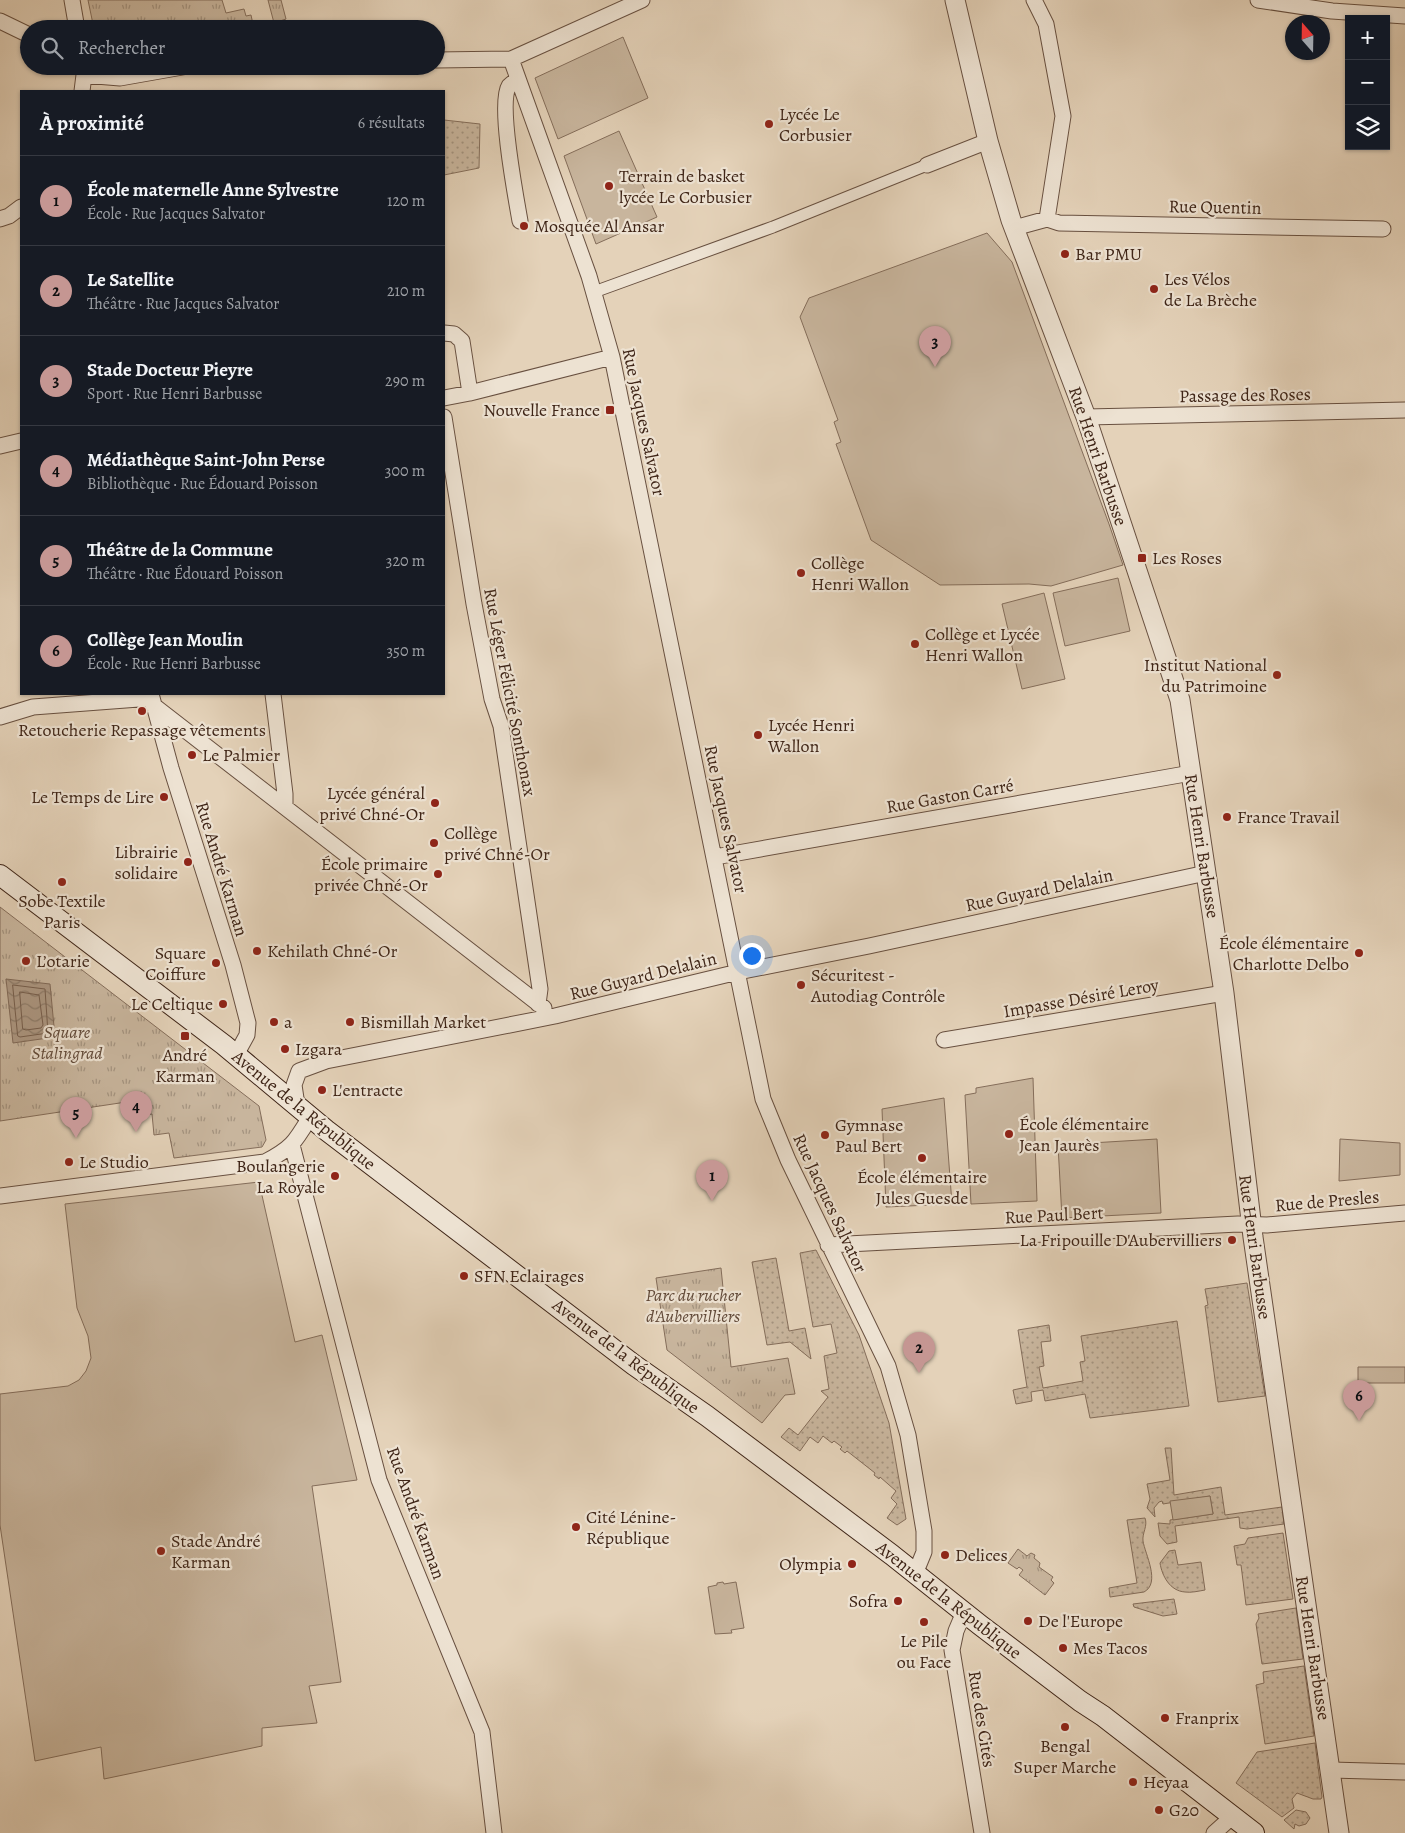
<!DOCTYPE html>
<html lang="fr">
<meta charset="utf-8">
<style>
:root{--surface:#171b24;--page:#20242c;--text:#f1f3f6;--muted:#9ea1a6;--line:#363941;--accent:#c59692}
body{margin:0;font-family:Alegreya,serif;background:var(--page);color:var(--text)}
.controls{position:absolute;right:15px;top:15px;display:grid;overflow:hidden;border-radius:0px;box-shadow:0 1px 4px #0004}
.controls button{width:45px;height:45px;display:grid;place-items:center;padding:0;border:0;border-bottom:1px solid var(--line);background:var(--surface);color:var(--text);font:25px sans-serif}
.compass{position:absolute;left:1285px;top:15px;width:45px;height:45px;border-radius:50%;background:var(--surface);box-shadow:0 1px 4px #0004;rotate:340deg}
.you{position:absolute;left:751px;top:955px;width:18px;height:18px;margin:-12px;border:4px solid #fff;border-radius:50%;background:#1a73e8;box-shadow:0 0 0 8px #1a73e833}
.badge{display:grid;place-items:center;width:32px;height:32px;border-radius:50%;background:var(--accent);color:#111;font-size:16px;font-weight:700}
.pin{position:absolute;translate:-50% -41px;filter:drop-shadow(0 1px 2px #0008)}
.pin::after{content:'';position:absolute;top:26px;width:18px;height:15px;background:inherit;clip-path:polygon(0 0,100% 0,50% 100%)}
.list{margin:0;padding:0;list-style:none}
h2{display:flex;justify-content:space-between;align-items:center;height:65px;margin:0;padding:0 20px;font-size:21px}
h2 small{font-size:16px;font-weight:400;color:var(--muted)}
.list li{display:grid;grid-template-columns:32px 1fr auto;gap:15px;align-items:center;box-sizing:border-box;height:90px;padding:0 20px;border-top:1px solid var(--line)}
.list b{display:block;font-size:19px;white-space:nowrap}
.list p{margin:0;font-size:16px;white-space:nowrap;color:var(--muted)}
.list em{font-size:16px;font-style:normal;color:var(--muted)}
.icon{flex:none;width:28px;height:28px;fill:none;stroke:currentColor;stroke-width:2;stroke-linecap:round;stroke-linejoin:round}
.map{position:relative;flex:none;width:1405px;height:1833px;overflow:hidden}
.search{position:absolute;background:var(--surface);box-shadow:0 1px 4px #0004;left:20px;top:20px;width:425px;height:55px;display:flex;align-items:center;gap:12px;box-sizing:border-box;padding:0 18px;border-radius:28px;color:var(--muted);font-size:19px}
.panel{position:absolute;background:var(--surface);box-shadow:0 1px 4px #0004;left:20px;top:90px;width:425px;height:605px;border-radius:0px}
.map>svg:first-child{display:block}
.grass{fill:url(#grass-tufts);stroke:#846d5a}
.garden{fill:url(#garden-dots);stroke:#846d5a}
.pitch{fill:#c8b59d;stroke:#846d5a}
.water{fill:url(#water-waves);stroke:#806957}
.lines{fill:none;stroke-linecap:round;stroke-linejoin:round}
.shore{stroke:#765e4c;stroke-width:1}
.pedestrian-casing{stroke:#685040;stroke-width:13}
.minor-casing{stroke:#685040;stroke-width:17}
.tertiary-casing{stroke:#685040;stroke-width:21}
.secondary-casing{stroke:#3f2517;stroke-width:22}
.pedestrian{stroke:#ede2d2;stroke-width:11}
.minor{stroke:#ede2d2;stroke-width:15}
.tertiary{stroke:#ede2d2;stroke-width:19}
.secondary{stroke:#ede2d2;stroke-width:20}
.poi-dot{fill:#8f2418;stroke:#ede2d2;stroke-width:2}
.labels{text-anchor:middle;dominant-baseline:central;stroke-width:4.5;stroke-linejoin:round;paint-order:stroke}
.poi-label{font-size:18px;fill:#3f2517;stroke:#ede2d2;text-anchor:start}
.street-label{font-size:18px;fill:#3f2517;stroke:#ede2d2}
.park-label{font-size:18px;font-style:italic;fill:#614938;stroke:#ede2d2}
</style>
<div class="map">
<svg width="1405" height="1833" viewBox="0 0 1405 1833">
<defs>
<pattern id="grass-tufts" width="24" height="20" patternUnits="userSpaceOnUse" patternTransform="scale(1.25)"><rect width="24" height="20" fill="#c8b59d"/><path d="M3 7l-1-3M5 7V3M7 7l1-3M15 17l-1-3M17 17v-4M19 17l1-3" fill="none" stroke="#a4937f"/></pattern>
<pattern id="garden-dots" width="8" height="8" patternUnits="userSpaceOnUse" patternTransform="scale(1.25)"><rect width="8" height="8" fill="#c8b59d"/><path d="M2 2h.1M6 6h.1" fill="none" stroke="#a4937f" stroke-width="1.8" stroke-linecap="round"/></pattern>
<pattern id="water-waves" width="16" height="10" patternUnits="userSpaceOnUse" patternTransform="scale(1.25)"><rect width="16" height="10" fill="#ac9782"/><path d="M0 5q4-4 8 0t8 0" fill="none" stroke="#8d7b69"/></pattern>
</defs>
<rect width="100%" height="100%" fill="#e4d2b9"/>
<filter id="stains"><feTurbulence type="fractalNoise" baseFrequency=".004" numOctaves="4"/><feColorMatrix values="0 0 0 0 .2 0 0 0 0 .09 0 0 0 0 .02 0 0 0 .5 -.17"/></filter>
<radialGradient id="worn" r=".72"><stop offset=".6" stop-color="#630" stop-opacity="0"/><stop offset="1" stop-color="#630" stop-opacity=".3"/></radialGradient>
<path class="grass" d="M88,0h134l4,13 18,-4 2,7 5,-1 3,14h-160z
M268,0h13l5,19 -12,4z
M0,907l259,199 7,34 -4,7 -88,11 -5,-25 -15,2 -2,-21 -15,2 -4,-15 -133,20z
M721,1268l10,99 57,-9 7,36 -10,1 -23,28 -95,-73 -11,-72z
M1018,1549l9,7 4,-3 4,2 -1,3 6,5 -1,4 14,10 -2,3 3,3 -9,12 -26,-20 4,-5 -4,-3 -2,2 -9,-6z"/>
<path class="garden" d="M444,120l36,4 -1,44 -35,7z
M816,1250l43,85 30,88 17,96 -9,6 -10,-7 10,-14 -6,-6 5,-7 -16,-14 -1,2 -5,-4 1,-2 -28,-22 -2,2 -5,-4 2,-2 -8,-6 -2,2 -9,-7 -5,7 -8,-6 -10,14 -19,-14 8,-9 9,7 30,-38 -7,-6 8,-2 -5,-33 13,-3 -6,-29 -18,3 -13,-74z
M776,1258l13,73 16,-3 6,31 -21,-17 -23,3 -15,-83z
M1247,1283l18,113 -47,6 -13,-96 3,-1 -3,-16z
M1177,1321l12,85 -99,12 -5,-24 -40,7 -2,-11 -12,2 1,9 -16,3 -3,-14 14,-3 -9,-57 31,-5 2,16 -10,1 3,24 -5,1 4,21 40,-7 -3,-19 5,-1 -4,-25z
M1165,1448h6l3,47 47,-8 4,28 57,-8 2,17 -37,5 -7,-1 -1,-11 -64,9 2,16 -10,2 -7,-8 -2,-13 12,1v-4l43,-6 -3,-18 -47,8 -1,-3 -3,1 -5,6 1,9 -8,-9 3,-9 -3,-15 23,-4z
M1145,1518c3,8 -3,15 -2,23 2,13 18,42 1,51l-34,5 -1,-9 28,-5 -10,-63z
M1283,1533l10,66 -47,6 -5,-40h-4l-3,-19 11,-2 3,-6z
M1175,1550l3,15 23,-3 4,28c-6,1 -14,3 -20,2 -15,-1 -23,-16 -25,-29l9,-12z
M1174,1599l3,15 -14,2 -29,-9 -1,-3z
M1296,1608l7,51 -41,5 -6,-40 3,-6 -1,-4z
M1304,1666l10,70 -49,8 -9,-59 8,-2 -1,-11z
M1315,1743l7,54 -1,2h-8l-16,-6 -5,6 2,9 -12,9 -46,-34 21,-31z
M1296,1810l10,2 4,6 -4,6 -7,2 -4,-2 -1,5 -10,-9z"/>
<path class="pitch" d="M623,37l25,61 -90,41 -23,-61z
M619,131l38,86 -61,27 -32,-88z
M987,233l25,29 97,262 14,41 -72,21 -22,-2 -89,1 -69,-45 -35,-96 5,-2 -7,-20 4,-2 -38,-103 9,-19z
M1118,578l12,53 -65,15 -12,-53z
M1044,593l21,86 -43,10 -20,-85z
M1033,1078l4,123 -66,3 -6,-109 11,-2v-5z
M944,1098l8,106 -66,3 -4,-98z
M1157,1139l4,74 -99,5 -4,-73z
M1340,1139l60,4v32l-61,6z
M259,1182l36,160 27,-7 35,145 -45,6 29,196 -32,4 8,37 -55,5v18l-158,33 -3,-32 -66,14 -35,-236v-131l68,-8 11,-6 7,-9 5,-13 -3,-22 -11,-28 -12,-104z
M1358,1367h47v16h-47z
M1210,1496l3,18 -40,6 -3,-19z
M723,1582l1,2 12,-2 8,46 -13,2 1,3 -17,1 -7,-47 9,-2v-2z"/>
<path class="water" d="M6,979l44,5 5,53 -42,6z"/>
<g class="lines">
<path class="shore" d="M13,985l32,4 3,44 -28,4 -2,-1z
M20,992l19,3 4,30 -2,3 -15,2 -3,-1z"/>
<defs>
<path id="pedestrian" d="M594,292l179,-65 154,-62"/>
<path id="minor" d="M72,0l5,29
M1034,0l12,24 17,92 -16,103
M1258,0l74,11 73,5
M0,21l29,14
M511,59l78,217 23,81 151,742 25,61 100,206 20,69 16,96v21l-9,22
M436,60l75,-1 131,-59
M84,75l36,3 68,-12
M518,79c-3,2 -7,5 -9,7 -11,17 7,112 11,135
M82,91l2,-16 -1,-9
M927,165l61,-24
M0,219l9,-3 12,-9
M1047,219l12,4 324,6
M1014,228l33,-9
M444,333l10,1 8,7 8,52
M444,398l26,-5 142,-36
M444,417l30,187 18,95 9,27 39,263 -2,15
M1086,417l319,-7
M0,446l21,-5
M151,694l20,74 62,197 15,58 -1,12 -11,20
M273,694l12,100v13
M153,705l391,303
M0,717l33,-10 119,-9
M715,857l476,-84
M944,1040l280,-47
M297,1105l-3,-20 5,-14 27,-10 229,-45 183,-44 131,-26 337,-73
M292,1145l87,335 103,252 12,101
M0,1196l265,-34c27,-14 30,-20 45,-45
M828,1245l410,-21 29,1 138,-12
M964,1612l-8,19 -4,19 30,183
M1331,1770l74,2
M1214,1833l19,-17"/>
<path id="tertiary" d="M955,0l33,141 23,79 75,197 94,283 44,293 29,244 86,596"/>
<path id="secondary" d="M0,875l224,170 102,85 308,235 73,51 185,139 88,70 100,76 23,15 151,117"/>
</defs>
<use href="#pedestrian" class="pedestrian-casing"/>
<use href="#minor" class="minor-casing"/>
<use href="#tertiary" class="tertiary-casing"/>
<use href="#secondary" class="secondary-casing"/>
<use href="#pedestrian" class="pedestrian"/>
<use href="#minor" class="minor"/>
<use href="#tertiary" class="tertiary"/>
<use href="#secondary" class="secondary"/>
</g>
<g class="poi-dot">
<circle cx="769" cy="124" r="5"/>
<circle cx="609" cy="186" r="5"/>
<circle cx="524" cy="226" r="5"/>
<circle cx="1065" cy="254" r="5"/>
<circle cx="1154" cy="289" r="5"/>
<rect x="605" y="405" width="10" height="10" rx="2.5"/>
<rect x="1137" y="553" width="10" height="10" rx="2.5"/>
<circle cx="801" cy="573" r="5"/>
<circle cx="915" cy="644" r="5"/>
<circle cx="1277" cy="675" r="5"/>
<circle cx="142" cy="711" r="5"/>
<circle cx="758" cy="735" r="5"/>
<circle cx="192" cy="755" r="5"/>
<circle cx="164" cy="797" r="5"/>
<circle cx="435" cy="803" r="5"/>
<circle cx="1227" cy="817" r="5"/>
<circle cx="434" cy="843" r="5"/>
<circle cx="188" cy="862" r="5"/>
<circle cx="438" cy="874" r="5"/>
<circle cx="62" cy="882" r="5"/>
<circle cx="257" cy="951" r="5"/>
<circle cx="1359" cy="953" r="5"/>
<circle cx="26" cy="961" r="5"/>
<circle cx="216" cy="963" r="5"/>
<circle cx="801" cy="985" r="5"/>
<circle cx="223" cy="1004" r="5"/>
<circle cx="274" cy="1022" r="5"/>
<circle cx="350" cy="1022" r="5"/>
<rect x="180" y="1031" width="10" height="10" rx="2.5"/>
<circle cx="285" cy="1049" r="5"/>
<circle cx="322" cy="1090" r="5"/>
<circle cx="1009" cy="1134" r="5"/>
<circle cx="825" cy="1135" r="5"/>
<circle cx="922" cy="1158" r="5"/>
<circle cx="69" cy="1162" r="5"/>
<circle cx="335" cy="1176" r="5"/>
<circle cx="1232" cy="1240" r="5"/>
<circle cx="464" cy="1276" r="5"/>
<circle cx="576" cy="1527" r="5"/>
<circle cx="161" cy="1551" r="5"/>
<circle cx="945" cy="1555" r="5"/>
<circle cx="852" cy="1564" r="5"/>
<circle cx="898" cy="1601" r="5"/>
<circle cx="1028" cy="1621" r="5"/>
<circle cx="924" cy="1622" r="5"/>
<circle cx="1063" cy="1648" r="5"/>
<circle cx="1165" cy="1718" r="5"/>
<circle cx="1065" cy="1727" r="5"/>
<circle cx="1133" cy="1782" r="5"/>
<circle cx="1159" cy="1810" r="5"/>
</g>
<g class="labels">
<g class="poi-label">
<text x="779" y="114">Lycée Le<tspan x="779" dy="21">Corbusier</tspan></text>
<text x="619" y="176">Terrain de basket<tspan x="619" dy="21">lycée Le Corbusier</tspan></text>
<text x="534" y="226">Mosquée Al Ansar</text>
<text x="1075" y="254">Bar PMU</text>
<text x="1164" y="279">Les Vélos<tspan x="1164" dy="21">de La Brèche</tspan></text>
<text x="600" y="410" text-anchor="end">Nouvelle France</text>
<text x="1152" y="558">Les Roses</text>
<text x="811" y="563">Collège<tspan x="811" dy="21">Henri Wallon</tspan></text>
<text x="925" y="634">Collège et Lycée<tspan x="925" dy="21">Henri Wallon</tspan></text>
<text x="1267" y="665" text-anchor="end">Institut National<tspan x="1267" dy="21">du Patrimoine</tspan></text>
<text x="768" y="725">Lycée Henri<tspan x="768" dy="21">Wallon</tspan></text>
<text x="142" y="730" text-anchor="middle">Retoucherie Repassage vêtements</text>
<text x="202" y="755">Le Palmier</text>
<text x="425" y="793" text-anchor="end">Lycée général<tspan x="425" dy="21">privé Chné-Or</tspan></text>
<text x="154" y="797" text-anchor="end">Le Temps de Lire</text>
<text x="1237" y="817">France Travail</text>
<text x="444" y="833">Collège<tspan x="444" dy="21">privé Chné-Or</tspan></text>
<text x="178" y="852" text-anchor="end">Librairie<tspan x="178" dy="21">solidaire</tspan></text>
<text x="428" y="864" text-anchor="end">École primaire<tspan x="428" dy="21">privée Chné-Or</tspan></text>
<text x="62" y="901" text-anchor="middle">Sobe Textile<tspan x="62" dy="21">Paris</tspan></text>
<text x="1349" y="943" text-anchor="end">École élémentaire<tspan x="1349" dy="21">Charlotte Delbo</tspan></text>
<text x="267" y="951">Kehilath Chné-Or</text>
<text x="206" y="953" text-anchor="end">Square<tspan x="206" dy="21">Coiffure</tspan></text>
<text x="36" y="961">L’otarie</text>
<text x="811" y="975">Sécuritest -<tspan x="811" dy="21">Autodiag Contrôle</tspan></text>
<text x="213" y="1004" text-anchor="end">Le Celtique</text>
<text x="284" y="1022">a</text>
<text x="360" y="1022">Bismillah Market</text>
<text x="295" y="1049">Izgara</text>
<text x="185" y="1055" text-anchor="middle">André<tspan x="185" dy="21">Karman</tspan></text>
<text x="332" y="1090">L'entracte</text>
<text x="1019" y="1124">École élémentaire<tspan x="1019" dy="21">Jean Jaurès</tspan></text>
<text x="835" y="1125">Gymnase<tspan x="835" dy="21">Paul Bert</tspan></text>
<text x="79" y="1162">Le Studio</text>
<text x="325" y="1166" text-anchor="end">Boulangerie<tspan x="325" dy="21">La Royale</tspan></text>
<text x="922" y="1177" text-anchor="middle">École élémentaire<tspan x="922" dy="21">Jules Guesde</tspan></text>
<text x="1222" y="1240" text-anchor="end">La Fripouille D'Aubervilliers</text>
<text x="474" y="1276">SFN Eclairages</text>
<text x="586" y="1517">Cité Lénine-<tspan x="586" dy="21">République</tspan></text>
<text x="171" y="1541">Stade André<tspan x="171" dy="21">Karman</tspan></text>
<text x="955" y="1555">Delices</text>
<text x="842" y="1564" text-anchor="end">Olympia</text>
<text x="888" y="1601" text-anchor="end">Sofra</text>
<text x="1038" y="1621">De l'Europe</text>
<text x="924" y="1641" text-anchor="middle">Le Pile<tspan x="924" dy="21">ou Face</tspan></text>
<text x="1073" y="1648">Mes Tacos</text>
<text x="1175" y="1718">Franprix</text>
<text x="1065" y="1746" text-anchor="middle">Bengal<tspan x="1065" dy="21">Super Marche</tspan></text>
<text x="1143" y="1782">Heyaa</text>
<text x="1169" y="1810">G20</text>
</g>
<g class="street-label">
<text transform="translate(1215 207) rotate(1)">Rue Quentin</text>
<text transform="translate(1245 395) rotate(-1)">Passage des Roses</text>
<text transform="translate(644 422) rotate(78)">Rue Jacques Salvator</text>
<text transform="translate(1098 456) rotate(71)">Rue Henri Barbusse</text>
<text transform="translate(510 692) rotate(79)">Rue Léger Félicité Sonthonax</text>
<text transform="translate(950 796) rotate(-10)">Rue Gaston Carré</text>
<text transform="translate(726 819) rotate(78)">Rue Jacques Salvator</text>
<text transform="translate(1202 846) rotate(81)">Rue Henri Barbusse</text>
<text transform="translate(222 869) rotate(73)">Rue André Karman</text>
<text transform="translate(1039 890) rotate(-12)">Rue Guyard Delalain</text>
<text transform="translate(643 976) rotate(-14)">Rue Guyard Delalain</text>
<text transform="translate(1081 998) rotate(-10)">Impasse Désiré Leroy</text>
<text transform="translate(304 1110) rotate(39)">Avenue de la République</text>
<text transform="translate(1327 1201) rotate(-5)">Rue de Presles</text>
<text transform="translate(830 1203) rotate(65)">Rue Jacques Salvator</text>
<text transform="translate(1054 1215) rotate(-3)">Rue Paul Bert</text>
<text transform="translate(1255 1247) rotate(82)">Rue Henri Barbusse</text>
<text transform="translate(626 1356) rotate(37)">Avenue de la République</text>
<text transform="translate(416 1513) rotate(70)">Rue André Karman</text>
<text transform="translate(949 1600) rotate(38)">Avenue de la République</text>
<text transform="translate(1313 1648) rotate(81)">Rue Henri Barbusse</text>
<text transform="translate(982 1719) rotate(81)">Rue des Cités</text>
</g>
<g class="park-label">
<text x="67" y="1032">Square<tspan x="67" dy="21">Stalingrad</tspan></text>
<text x="693" y="1295">Parc du rucher<tspan x="693" dy="21">d'Aubervilliers</tspan></text>
</g>
</g>
<rect width="100%" height="100%" filter="url(#stains)"/>
<rect width="100%" height="100%" fill="url(#worn)"/>
</svg>
<div class="controls">
<button>+</button>
<button>−</button>
<button><svg class="icon" aria-label="layers" viewBox="0 0 24 24"><path d="M12 4l9 5-9 5-9-5zM3 14l9 5 9-5"/></svg></button>
</div>
<svg class="compass" viewBox="-18 -18 36 36"><path d="M0-13l5 13h-10z" fill="#e53935"/><path d="M0 13l5-13h-10z" fill="#9ea1a6"/></svg>
<div class="you"></div>
<div class="pin badge" style="left:712px;top:1201px">1</div>
<div class="pin badge" style="left:919px;top:1373px">2</div>
<div class="pin badge" style="left:935px;top:367px">3</div>
<div class="pin badge" style="left:136px;top:1132px">4</div>
<div class="pin badge" style="left:76px;top:1138px">5</div>
<div class="pin badge" style="left:1359px;top:1421px">6</div>
<div class="search"><svg class="icon" aria-label="search" viewBox="0 0 24 24"><circle cx="10" cy="10" r="6"/><path d="M15 15l6 6"/></svg>Rechercher</div>
<section class="panel">
<h2>À proximité<small>6 résultats</small></h2>
<ul class="list">
<li><span class="badge">1</span><div><b>École maternelle Anne Sylvestre</b><p>École · Rue Jacques Salvator</p></div><em>120 m</em></li>
<li><span class="badge">2</span><div><b>Le Satellite</b><p>Théâtre · Rue Jacques Salvator</p></div><em>210 m</em></li>
<li><span class="badge">3</span><div><b>Stade Docteur Pieyre</b><p>Sport · Rue Henri Barbusse</p></div><em>290 m</em></li>
<li><span class="badge">4</span><div><b>Médiathèque Saint-John Perse</b><p>Bibliothèque · Rue Édouard Poisson</p></div><em>300 m</em></li>
<li><span class="badge">5</span><div><b>Théâtre de la Commune</b><p>Théâtre · Rue Édouard Poisson</p></div><em>320 m</em></li>
<li><span class="badge">6</span><div><b>Collège Jean Moulin</b><p>École · Rue Henri Barbusse</p></div><em>350 m</em></li>
</ul>
</section>
</div>
